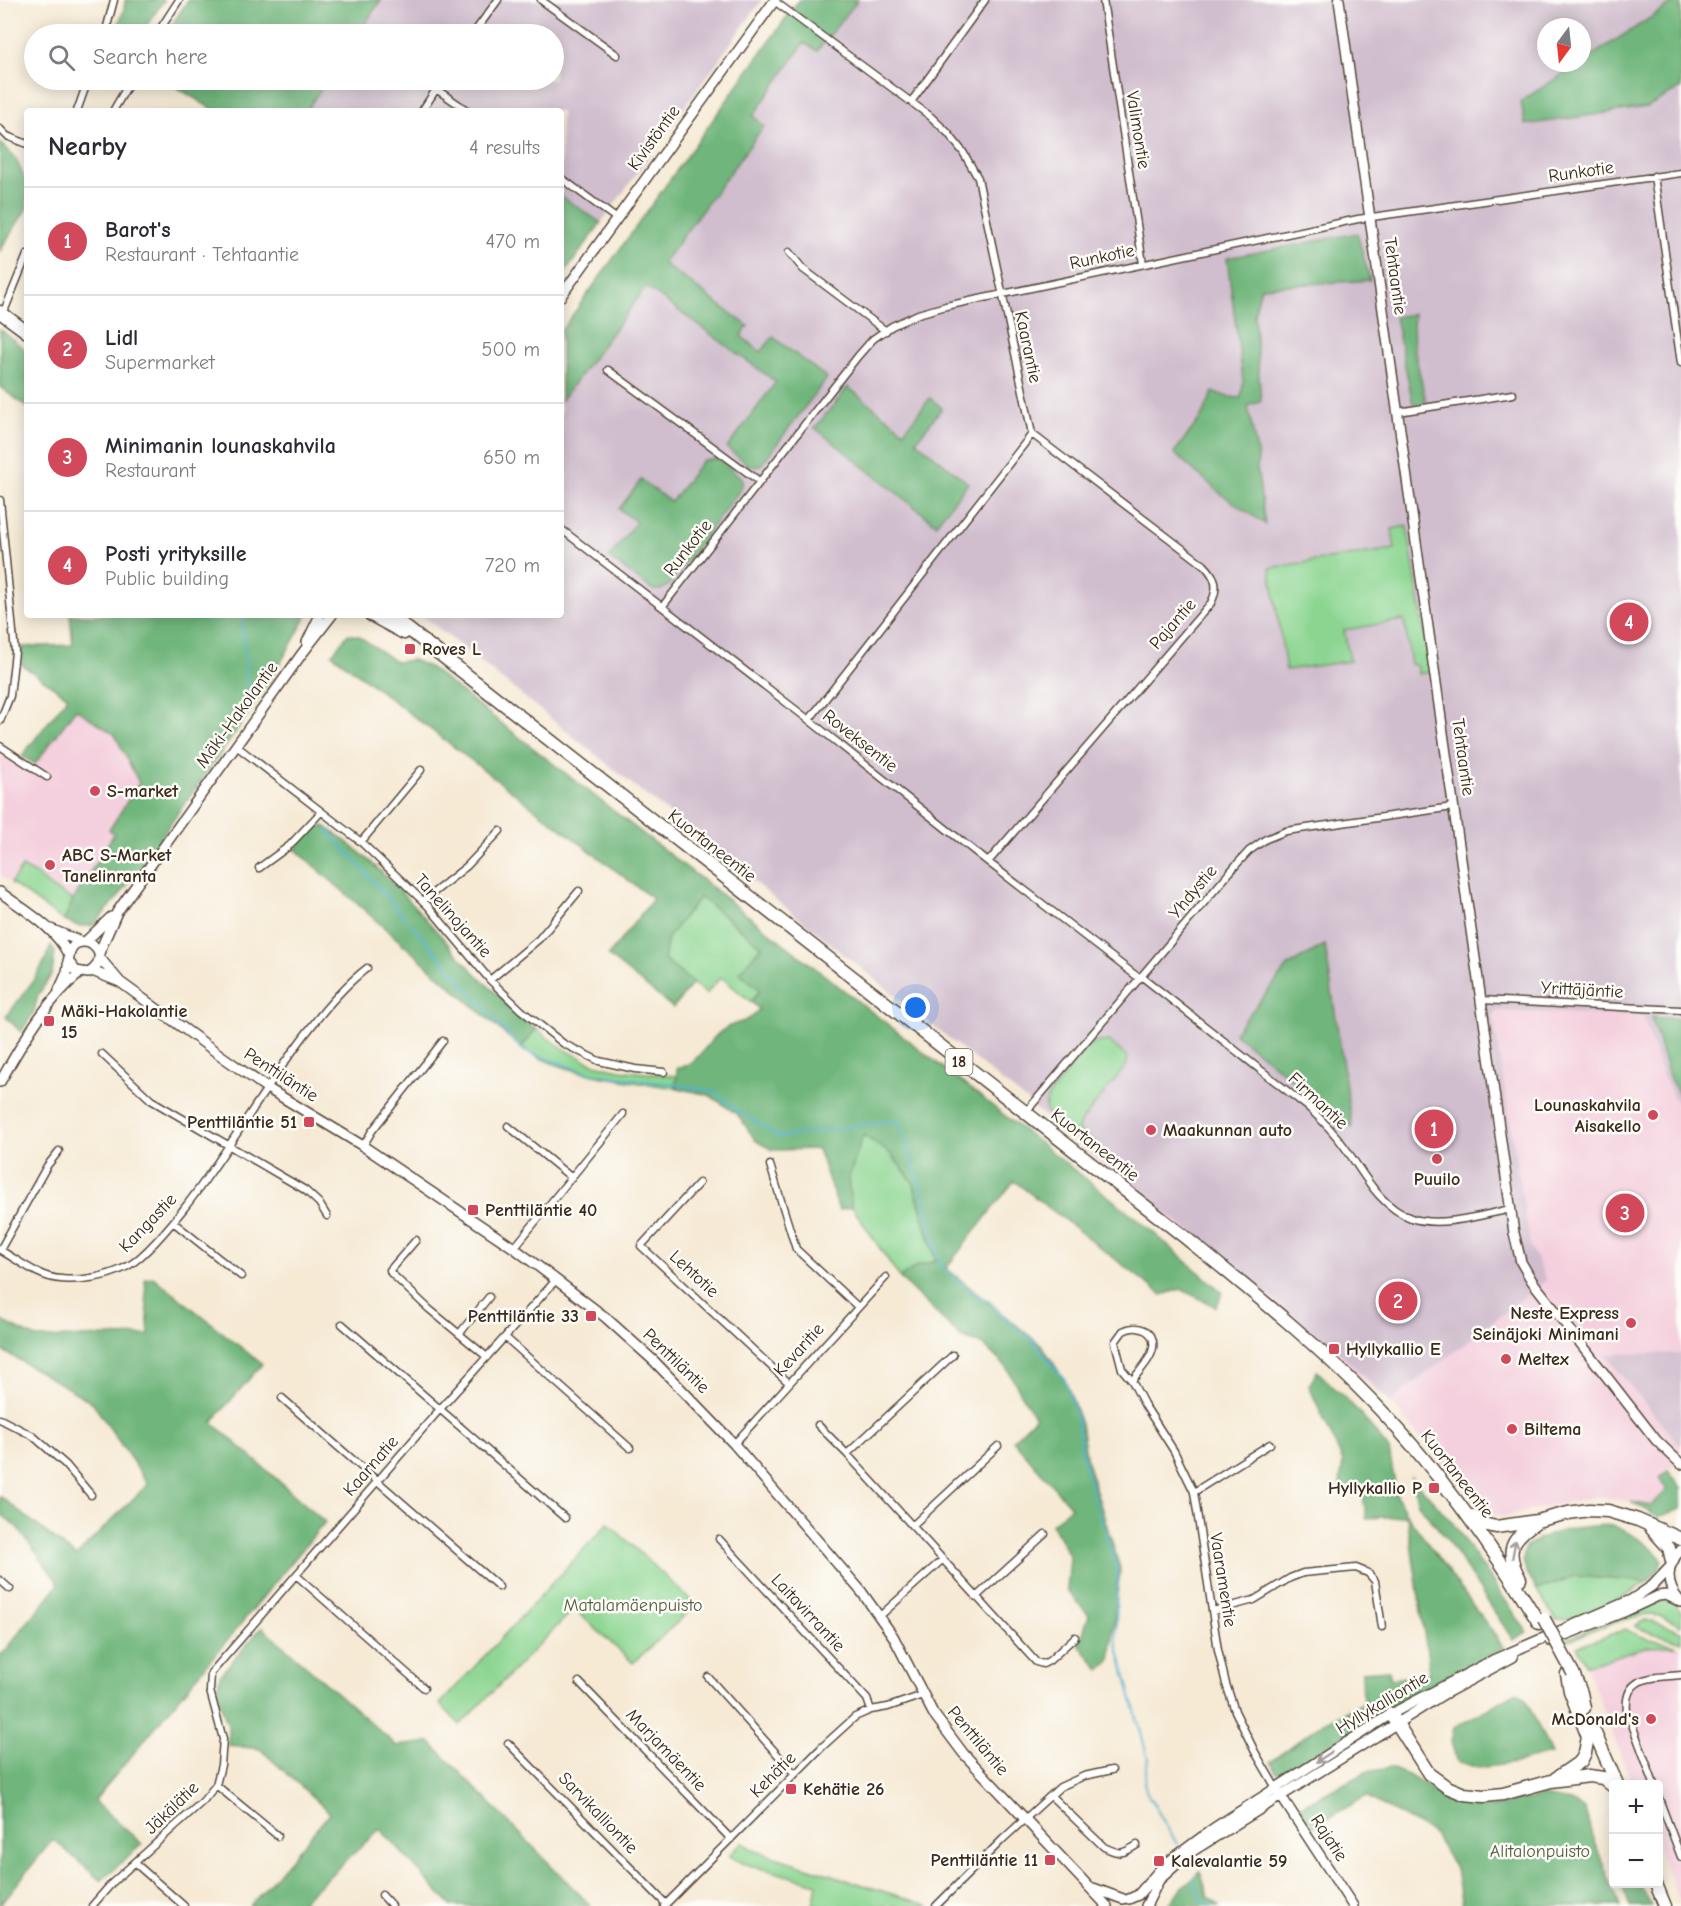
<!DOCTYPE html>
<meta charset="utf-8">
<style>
:root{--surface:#fff;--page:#f7f7f7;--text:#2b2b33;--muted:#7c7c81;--line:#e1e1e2;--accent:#d1495b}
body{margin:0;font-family:"Comic Neue",sans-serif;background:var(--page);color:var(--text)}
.controls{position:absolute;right:18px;bottom:18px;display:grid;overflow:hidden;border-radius:6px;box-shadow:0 3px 15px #0003}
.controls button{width:54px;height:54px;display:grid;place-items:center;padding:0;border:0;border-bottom:2px solid var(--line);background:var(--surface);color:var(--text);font:30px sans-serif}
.compass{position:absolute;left:1537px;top:18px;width:54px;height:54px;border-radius:50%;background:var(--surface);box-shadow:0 3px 15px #0003;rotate:195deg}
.you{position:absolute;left:916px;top:1008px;width:21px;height:21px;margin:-15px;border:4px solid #fff;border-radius:50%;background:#1a73e8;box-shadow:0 0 0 9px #1a73e833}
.badge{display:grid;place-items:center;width:39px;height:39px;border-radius:50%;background:var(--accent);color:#fff;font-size:20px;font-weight:700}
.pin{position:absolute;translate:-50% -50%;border:3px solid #fff;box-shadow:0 2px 6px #0006}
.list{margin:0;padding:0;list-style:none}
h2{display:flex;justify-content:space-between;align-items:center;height:78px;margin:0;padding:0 24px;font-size:26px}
h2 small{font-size:20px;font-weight:400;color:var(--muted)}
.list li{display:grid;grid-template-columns:39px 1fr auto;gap:18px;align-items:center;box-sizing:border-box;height:108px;padding:0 24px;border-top:2px solid var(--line)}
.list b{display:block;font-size:22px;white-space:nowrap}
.list p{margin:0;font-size:20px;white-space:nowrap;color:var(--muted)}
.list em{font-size:20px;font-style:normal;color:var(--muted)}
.icon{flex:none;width:33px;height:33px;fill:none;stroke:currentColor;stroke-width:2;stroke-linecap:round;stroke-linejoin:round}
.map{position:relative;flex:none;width:1681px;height:1906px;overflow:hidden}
.search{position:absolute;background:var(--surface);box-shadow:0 3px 15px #0003;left:24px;top:24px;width:540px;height:66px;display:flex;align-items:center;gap:15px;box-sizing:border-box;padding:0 21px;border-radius:33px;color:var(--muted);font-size:22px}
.panel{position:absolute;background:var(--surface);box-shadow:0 3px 15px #0003;left:24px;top:108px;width:540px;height:510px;border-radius:6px}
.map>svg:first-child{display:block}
.built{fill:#f4cfdd}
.industrial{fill:#d0bdcd;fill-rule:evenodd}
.green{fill:#8bd591;stroke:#638058;stroke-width:1.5}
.forest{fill:#70b67b;stroke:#56704c;stroke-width:1.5}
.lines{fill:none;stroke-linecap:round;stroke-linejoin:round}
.stream{stroke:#52b1d0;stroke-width:2}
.street-casing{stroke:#574739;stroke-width:9}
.secondary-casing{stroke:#574739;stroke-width:12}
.highway-casing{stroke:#574739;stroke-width:15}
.street{stroke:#fff;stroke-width:6}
.secondary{stroke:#fff;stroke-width:9}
.highway{stroke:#fff;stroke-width:12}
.highway-bridge-casing{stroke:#574739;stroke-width:15;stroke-linecap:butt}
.highway-bridge{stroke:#fff;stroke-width:12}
.oneway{stroke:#a79f9a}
.poi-dot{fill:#d1495b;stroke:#fdfcf7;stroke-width:2}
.labels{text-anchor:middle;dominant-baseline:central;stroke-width:5;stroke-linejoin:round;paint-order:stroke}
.shield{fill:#fdfcf7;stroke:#75695f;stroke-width:1.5}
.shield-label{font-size:16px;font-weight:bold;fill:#3b2a1e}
.street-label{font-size:18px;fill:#3b2a1e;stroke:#fdfcf7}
.poi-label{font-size:18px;font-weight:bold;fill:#3b2a1e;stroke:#fdfcf7;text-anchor:start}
.park-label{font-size:18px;fill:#535d40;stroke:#fdfcf7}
</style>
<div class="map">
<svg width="1681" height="1906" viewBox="0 0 1681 1906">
<rect width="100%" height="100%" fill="#fdfcf7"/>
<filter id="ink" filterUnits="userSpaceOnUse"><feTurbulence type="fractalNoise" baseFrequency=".0167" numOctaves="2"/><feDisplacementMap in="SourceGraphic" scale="12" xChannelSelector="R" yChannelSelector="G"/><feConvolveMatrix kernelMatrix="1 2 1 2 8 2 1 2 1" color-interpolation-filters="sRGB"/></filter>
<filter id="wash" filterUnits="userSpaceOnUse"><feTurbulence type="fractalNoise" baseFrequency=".008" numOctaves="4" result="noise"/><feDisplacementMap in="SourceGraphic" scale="24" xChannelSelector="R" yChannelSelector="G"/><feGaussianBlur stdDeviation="1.35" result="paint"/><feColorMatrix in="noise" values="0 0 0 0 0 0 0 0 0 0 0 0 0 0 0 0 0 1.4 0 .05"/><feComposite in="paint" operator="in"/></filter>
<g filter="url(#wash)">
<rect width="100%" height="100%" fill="#f6ead5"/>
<path class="built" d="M76,709l39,26 25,48 -31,47 5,4 -41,66 -24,-14 -12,-11 -21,-1 -5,9 -11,-8v-119l1,-2 28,17z
M1500,1011l144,5 19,61 18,34v242l-76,2 76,92v11l-21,20 8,12 -18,16 -53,-10 -94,21 -13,-3 -13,-10 -87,-102 -359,-296 492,98 -30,-188z
M1681,1646v260l-22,-55 -1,-67h-26l-46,-119 60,-18z"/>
<path class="industrial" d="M381,0h381l-161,223 -40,-27v-85h-255l21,-31h227v-46h-196z
M858,0h823v1111l-18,-34 -20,-61 -143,-5 -5,2 -2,3 37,229 16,35 -156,122 -45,-45 -923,-742h139v-214l203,-275 -11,-9 52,-75 12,9zM1546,27h36v36h-36z
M1681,1353v94l-77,-93z"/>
<path class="green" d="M1407,526l24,146 -13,2v-8l-7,-2 -7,-44 -60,10 6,31 -64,9 -16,-102 125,-19 -3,-20z
M22,867l15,8 12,11 24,14 -9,21 -53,-38z
M700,897l62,49 -1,44 -10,12 -30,-25 -15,17 -42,-34 3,-22z
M536,1029c17,13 33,24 52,32 27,12 60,11 89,15l-1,12c-52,-8 -109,-12 -155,-40z
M1109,1041l19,17 -2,8 -46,57 -2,7 21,14 -5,5 -47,-36 -2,-6 3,-11 37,-46 9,-7z
M863,1135l28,19 22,28 23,79 -21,6 -15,11 -48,-71 -4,-27z
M608,1523l88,82 -63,58 -59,-54 -114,116 -20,-21z
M1575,1576l72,6c-24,15 -62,40 -91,38l-19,-30z
M1665,1600l8,2 8,9v15c-7,-3 -14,-9 -21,-10 -28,-5 -70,17 -96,26l-2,-2z
M1643,1621h9l29,11v10l-44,-14 -2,-2z
M1626,1629c14,10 34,11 50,17l-30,1 -60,18 -9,-18z
M742,1842l11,8 177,56h-117l4,-22 -75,-21 -13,-7z"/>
<path class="forest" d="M125,0h39l-23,34h-26l9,-24z
M188,0h193l-23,34h-192z
M799,0h59l-41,51 -13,-8 -51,73 11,10 -101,137 85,63 -7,10 20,16 12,-15 54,41 -65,86 -5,3 -8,-2 -22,-17 49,-66 -130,-95 -85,114v-70z
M1678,0h3v88l-34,19 -122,18 -4,-24z
M165,80h162l-21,31h-91z
M0,143l16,16 11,25v24l-27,43z
M561,196l40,27 -40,55z
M1357,233l13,47 -109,7 -7,27 7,87 -13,5 10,52 -1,10 8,56 -44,-30 -47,-41 28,-37 11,-24 15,5 13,1 2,-17 -16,-123z
M1414,314c-4,29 6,59 12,88l-13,2 -18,-87z
M0,329l27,22v56l-27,-20z
M848,387l56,44 26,-33 12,10 -26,33 52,42 -32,41 -121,-96z
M718,459l24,19v9l-73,98 -8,5h-8l-44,-32 27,-36 -17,-13 22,-29 30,22 32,-42z
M70,615h237c-35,69 -82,132 -127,195 -28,40 -54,82 -88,116h-14l-14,-5 9,-21 41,-66 -5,-4 30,-47 -24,-48 -39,-26 -41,55 -13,-8 46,-59 -46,-32 -1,-18 52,-2z
M348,634l11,2 37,26 17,-2 16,7 711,554 83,72 -7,14 -35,-18 -19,6 -148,-114 -68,87 96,78 24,36 15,42 6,38 33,106 -10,93 -10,9 -21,-25 10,-30 -22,-25 3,-33 -18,-33 19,-17 -58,-67 22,-22 -29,-51 -24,-23 -21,-7 -61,-59 15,-11 21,-6 -23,-79 -22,-28 -28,-19 -15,45 4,27 -13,3 -21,-61 -45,1 -17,-9 -18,-26 -29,-20 -33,-7 1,-20c23,-3 29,-27 46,-38 15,-11 21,-3 36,-21l-8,-7 9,-12 -21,-18 23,-26 -62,-49 -32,40 -4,23 29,23 -20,25 -65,-52 45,-57 -321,-245z
M324,826c52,33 92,82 132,127 25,27 52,52 80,76l-15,19 -226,-199 21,-22z
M51,945l4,7 -3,22 -14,21 -4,17 -13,20 -15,-15c16,-22 37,-45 45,-72z
M1325,945l27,182 -118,-94 55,-68z
M1651,1017l30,2v78l-11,-18z
M153,1277l109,87 -50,58 113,100 -231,279 48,43 -41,37 -48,-42 -53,66v-249l59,-72 -41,-56 -18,-15v-17l76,60 72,-72 -56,-82 -92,-53v-29l36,18 113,-3 -4,-56z
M1317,1371l44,43 28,36 8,46 10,19 97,133 -115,61 -101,64 -12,-1 -6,-10 50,-37 43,-22 -1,-31 27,-2 2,9 39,-6 -23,-157 -41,2 -3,-25 -24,-3 4,-28 -34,-76z
M1668,1471l13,17v21l-23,8 -27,-15 20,4 16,-16 -7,-12z
M1411,1476l41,46 75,110 -14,8 -67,-102 -28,-34z
M1612,1525c20,9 36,18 50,34l-3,11 -12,12 -72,-6 -38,14c-10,-17 -18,-24 -11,-44 31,-17 52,-20 86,-21z
M262,1627l135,119 33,-4 161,164h-140l-71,-77 -83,77h-47l80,-93 -70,-64 -32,-4v-19l-11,-32 3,-19z
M1517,1692l8,5 26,57 -36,9 -37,5 -21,-7 -6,-19 3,-14z
M1390,1768l18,7 46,26 37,6 52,-11 28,5 14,8 7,27 28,70h-158l-6,-37 -23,-36 -67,-37 -54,32 -13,-21 67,-35z
M1200,1871l8,25 11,10h-51l15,-19z
M1621,1884h19l11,22h-21z"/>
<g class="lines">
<path class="stream" d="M242,615l7,95
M328,830l78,89
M411,924l97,111 16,16 65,22 49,7
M642,1081l32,3 41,8 23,19 42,26 118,-17 22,63 21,84 31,25 17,9 26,27 16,10 34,42 12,40 7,43 33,106 -1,71 32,119 -4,24 3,10 30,51
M1188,1866l1,2
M1193,1878l8,21 11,7"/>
</g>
</g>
<g filter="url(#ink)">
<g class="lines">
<defs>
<path id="street" d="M541,0l76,55
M773,0l157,116 18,17 15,19 15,26 54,256 -223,286
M1103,0l40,264
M105,34l9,-34
M157,34l22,-34
M473,34l25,-34
M436,89l32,22
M911,102l74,-102
M77,111l11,-31
M113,111l18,-31
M422,111l20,-31
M0,129l7,7 20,8
M1654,176l27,187
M561,178l56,41
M789,252l14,17 83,62
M3,314l24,-59
M608,370l151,111
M1398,412l115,-18
M0,500l15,152 -5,44 -10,25
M561,529l248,191 179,142 151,116
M662,607l196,-251 15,-17 19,-13 26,-12 28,-8 412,-87 323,-46
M235,745l126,97 67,64 62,74 31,30 43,34 35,17 36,8 29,3
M0,746l47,31
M361,842l60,-72
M988,862l223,-259c8,-16 5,-26 -7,-38l-172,-131
M259,868l30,-22 32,-34
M423,901l44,-35 33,-35
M1141,976l168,132c13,12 26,25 37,41 18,25 33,57 65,69 28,10 71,-3 100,-9
M490,980l49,-41 40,-48
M1481,1000l200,10
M102,1054l49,46 154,90 14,13 8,13
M1025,1113l211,-248 13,-14 17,-12 20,-8 167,-24
M508,1126l64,52
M363,1146l9,-15 71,-90
M770,1165l26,84 62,58
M699,1183l-58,63 148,137
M173,1222l68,54
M416,1240l-26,30 1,3 38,36 58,48
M514,1248l109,-134
M0,1250c18,10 39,28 61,29 20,2 45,-2 63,-11 17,-7 46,-42 58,-57 47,-59 82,-125 129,-184 17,-22 34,-42 56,-59
M0,1250l47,-84 12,-15
M342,1324l223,194
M460,1333l29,-36
M505,1337l125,111
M1132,1381c7,-10 19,-21 21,-33 3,-19 -17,-24 -30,-17l-8,11 7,27 10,12 12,23 30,47 20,41 24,158 8,34 9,27 20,41 21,36
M282,1398l217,189
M0,1419l33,17 33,29 25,30
M818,1425l29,29 189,208 7,2 6,-3 26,-24
M734,1444l152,-167
M847,1454l106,-99
M1194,1492l76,-48
M912,1526l86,-80
M719,1539l148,160 4,11
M296,1575l128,113
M0,1580l10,9
M976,1597l69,-63
M1213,1611l41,-11 36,-22 13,-5 53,-5 12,5 7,8 7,46
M880,1616l62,-56
M708,1677l87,97
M579,1682l152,157
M508,1743l158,161
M1654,1784l-27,-73c-4,-37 28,-33 54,-36
M216,1785l62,51
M1051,1796l53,51c16,8 19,7 33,-2
M1658,1796l23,61
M135,1863l49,43
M382,1895l10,11
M92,1906l20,-23 91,-82 13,-16 5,-20 2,-26 -13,-48 1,-18 229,-264 116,-129
M664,1906l158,-159 33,-30 16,-7 17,-3 35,-12
M936,1906l67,-67 57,-52 24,-11 28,-6"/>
<path id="secondary" d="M1339,0l175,1233 7,29 11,19 124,159 25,24
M561,296l214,-296
M307,642l13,-27
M0,892c24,18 55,35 68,62
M48,928l34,14
M85,942l26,-25
M99,953l18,-41 184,-257 31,-40
M99,957l21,25 103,75 44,31 96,58 151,102 91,69 49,44 80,83 127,147 32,45 40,77 30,40 144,153
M92,971l28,11
M59,990c3,-6 6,-12 8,-18 3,-12 -1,-30 17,-30 7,0 12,5 15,11 1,9 -3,16 -11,20l-12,-2 -8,-10
M0,1082c22,-38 45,-81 80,-109
M1679,1600c-14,-15 -13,-36 2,-50
M1550,1641l76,-30 32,-15 8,-1 15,7
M1279,1793l74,113
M1093,1888l30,11
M1129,1899l9,-4 26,-30 50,-37 177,-114 102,-54 138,-60 21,-14 18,-19
M1146,1906l13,-26 29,-26 256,-160 69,-37"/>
<path id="highway" d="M0,312l27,20
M371,615l33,18
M390,615l796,623c64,52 128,103 186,163 65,67 118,142 167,222
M1474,1516l9,8 13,3 41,-6 31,-8 21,-3 19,1 30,9 43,19
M1652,1529l17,19 3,13
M1520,1579c-16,-28 -9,-40 16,-57
M1573,1673l8,20 3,15
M1391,1714l38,60 18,13 17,7 20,2 19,-2 48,-13 38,-5 14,2 11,9
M1590,1722l27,62
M1555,1779l26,-18 4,-8 3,-16 -18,-46 -3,-17
M1656,1884l9,22"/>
</defs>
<use href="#street" class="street-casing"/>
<use href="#secondary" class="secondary-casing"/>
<use href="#highway" class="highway-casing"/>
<use href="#street" class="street"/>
<use href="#secondary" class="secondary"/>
<use href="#highway" class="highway"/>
<defs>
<path id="highway-bridge" d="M1544,1619l29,54"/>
</defs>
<use href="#highway-bridge" class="highway-bridge-casing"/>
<use href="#highway-bridge" class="highway-bridge"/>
</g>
<defs><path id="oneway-shaft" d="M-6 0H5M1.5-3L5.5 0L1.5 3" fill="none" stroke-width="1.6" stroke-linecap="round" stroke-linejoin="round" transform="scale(1.5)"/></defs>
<g class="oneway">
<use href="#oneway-shaft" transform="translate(1514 1549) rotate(-79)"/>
<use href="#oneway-shaft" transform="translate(1324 1757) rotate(147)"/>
</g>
</g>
<g class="poi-dot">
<rect x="404" y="643" width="12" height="12" rx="3"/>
<circle cx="95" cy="791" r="6"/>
<circle cx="50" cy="865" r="6"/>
<rect x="43" y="1015" width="12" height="12" rx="3"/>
<circle cx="1653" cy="1115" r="6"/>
<rect x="303" y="1116" width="12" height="12" rx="3"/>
<circle cx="1151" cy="1130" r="6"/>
<circle cx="1437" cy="1159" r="6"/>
<rect x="467" y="1204" width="12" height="12" rx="3"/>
<rect x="585" y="1310" width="12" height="12" rx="3"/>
<circle cx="1631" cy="1323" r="6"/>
<rect x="1328" y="1343" width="12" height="12" rx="3"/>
<circle cx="1506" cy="1359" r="6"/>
<circle cx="1512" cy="1429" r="6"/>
<rect x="1428" y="1482" width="12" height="12" rx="3"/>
<circle cx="1651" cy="1719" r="6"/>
<rect x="785" y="1783" width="12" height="12" rx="3"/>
<rect x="1044" y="1854" width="12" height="12" rx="3"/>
<rect x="1153" y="1855" width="12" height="12" rx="3"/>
</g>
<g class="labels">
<rect class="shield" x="945.5" y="1049" width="27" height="26" rx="4.5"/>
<g class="shield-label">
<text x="959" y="1062">18</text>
</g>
<g class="street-label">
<text transform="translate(1138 130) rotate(81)">Valimontie</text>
<text transform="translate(654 138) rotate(-54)">Kivistöntie</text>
<text transform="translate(1581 172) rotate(-8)">Runkotie</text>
<text transform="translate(1102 257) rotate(-12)">Runkotie</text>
<text transform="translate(1395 276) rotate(82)">Tehtaantie</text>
<text transform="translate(1028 347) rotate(78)">Kaarantie</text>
<text transform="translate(688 548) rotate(-52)">Runkotie</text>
<text transform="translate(1173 624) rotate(-49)">Pajantie</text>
<text transform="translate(237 715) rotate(-54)">Mäki-Hakolantie</text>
<text transform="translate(860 741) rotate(38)">Roveksentie</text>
<text transform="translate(1463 757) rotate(82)">Tehtaantie</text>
<text transform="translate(712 846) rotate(38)">Kuortaneentie</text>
<text transform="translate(1193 892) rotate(-50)">Yhdystie</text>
<text transform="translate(453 916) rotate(48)">Tanelinojantie</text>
<text transform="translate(1582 990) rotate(3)">Yrittäjäntie</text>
<text transform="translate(281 1075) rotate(33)">Penttiläntie</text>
<text transform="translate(1318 1101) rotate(43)">Firmantie</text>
<text transform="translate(1095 1145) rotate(38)">Kuortaneentie</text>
<text transform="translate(148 1223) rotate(-46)">Kangastie</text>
<text transform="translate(694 1274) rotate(43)">Lehtotie</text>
<text transform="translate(799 1350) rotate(-48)">Kevaritie</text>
<text transform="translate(676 1361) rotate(44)">Penttiläntie</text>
<text transform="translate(371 1466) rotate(-49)">Kaarnatie</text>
<text transform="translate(1457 1474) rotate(52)">Kuortaneentie</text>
<text transform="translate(1223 1580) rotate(81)">Vaaramentie</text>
<text transform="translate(808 1613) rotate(47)">Laitavirrantie</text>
<text transform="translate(1382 1703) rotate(-31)">Hyllykalliontie</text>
<text transform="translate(978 1741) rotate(50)">Penttiläntie</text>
<text transform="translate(666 1750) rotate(46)">Marjamäentie</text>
<text transform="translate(773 1775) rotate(-45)">Kehätie</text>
<text transform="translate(172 1808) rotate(-44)">Jäkälätie</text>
<text transform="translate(598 1813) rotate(46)">Sarvikalliontie</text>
<text transform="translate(1329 1838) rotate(57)">Rajatie</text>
</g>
<g class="poi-label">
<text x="422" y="649">Roves L</text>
<text x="107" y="791">S-market</text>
<text x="62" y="855">ABC S-Market<tspan x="62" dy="21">Tanelinranta</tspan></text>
<text x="61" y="1011">Mäki-Hakolantie<tspan x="61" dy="21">15</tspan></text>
<text x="1641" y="1105" text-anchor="end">Lounaskahvila<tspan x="1641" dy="21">Aisakello</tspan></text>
<text x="297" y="1122" text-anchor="end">Penttiläntie 51</text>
<text x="1163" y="1130">Maakunnan auto</text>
<text x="1437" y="1179" text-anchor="middle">Puuilo</text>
<text x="485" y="1210">Penttiläntie 40</text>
<text x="1619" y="1313" text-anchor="end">Neste Express<tspan x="1619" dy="21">Seinäjoki Minimani</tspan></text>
<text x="579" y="1316" text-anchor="end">Penttiläntie 33</text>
<text x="1346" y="1349">Hyllykallio E</text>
<text x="1518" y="1359">Meltex</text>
<text x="1524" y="1429">Biltema</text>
<text x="1422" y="1488" text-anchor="end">Hyllykallio P</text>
<text x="1639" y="1719" text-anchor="end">McDonald's</text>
<text x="803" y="1789">Kehätie 26</text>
<text x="1038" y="1860" text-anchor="end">Penttiläntie 11</text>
<text x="1171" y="1861">Kalevalantie 59</text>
</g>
<g class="park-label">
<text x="633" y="1605">Matalamäenpuisto</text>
<text x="1540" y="1851">Alitalonpuisto</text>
</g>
</g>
</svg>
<div class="controls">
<button>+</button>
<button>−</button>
</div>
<svg class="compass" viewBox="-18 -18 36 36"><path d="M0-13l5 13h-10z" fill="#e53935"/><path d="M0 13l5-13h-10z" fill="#7c7c81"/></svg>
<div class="you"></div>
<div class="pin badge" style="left:1434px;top:1129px">1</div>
<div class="pin badge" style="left:1398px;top:1301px">2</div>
<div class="pin badge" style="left:1625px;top:1213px">3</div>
<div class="pin badge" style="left:1629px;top:622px">4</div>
<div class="search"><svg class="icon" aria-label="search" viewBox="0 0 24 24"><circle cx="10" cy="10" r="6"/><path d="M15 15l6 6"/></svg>Search here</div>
<section class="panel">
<h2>Nearby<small>4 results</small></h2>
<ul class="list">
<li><span class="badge">1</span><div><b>Barot's</b><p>Restaurant · Tehtaantie</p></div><em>470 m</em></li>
<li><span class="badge">2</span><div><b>Lidl</b><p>Supermarket</p></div><em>500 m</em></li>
<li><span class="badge">3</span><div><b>Minimanin lounaskahvila</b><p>Restaurant</p></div><em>650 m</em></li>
<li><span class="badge">4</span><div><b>Posti yrityksille</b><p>Public building</p></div><em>720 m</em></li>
</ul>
</section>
</div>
